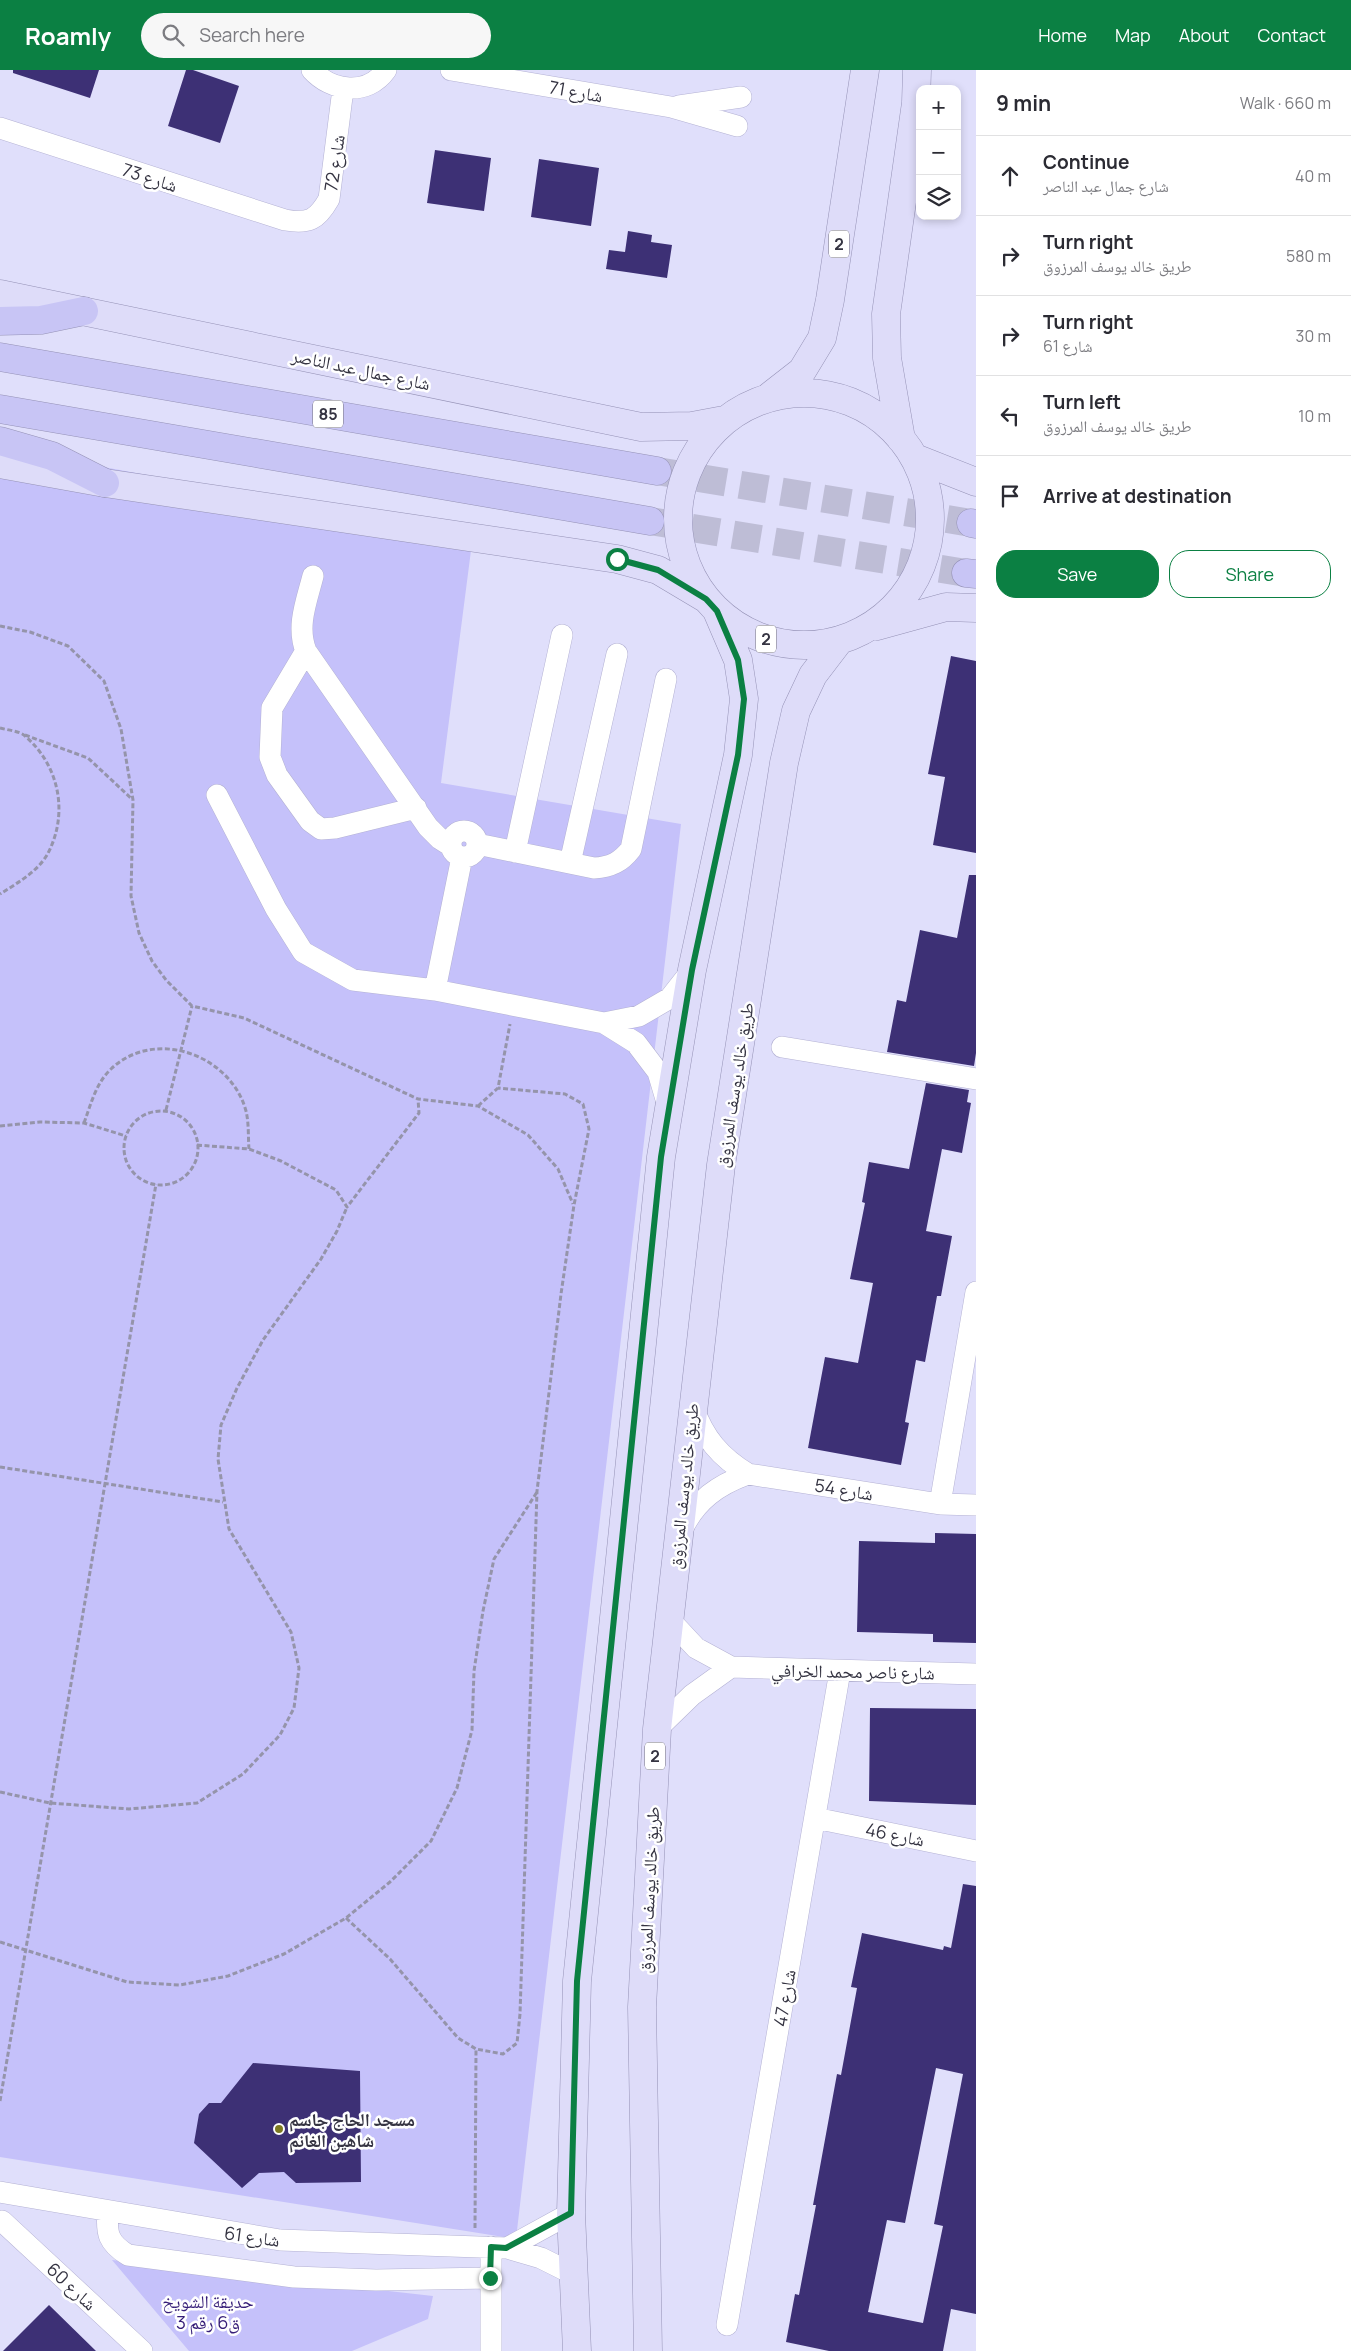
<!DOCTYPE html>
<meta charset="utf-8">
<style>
:root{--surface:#fff;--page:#f7f7f7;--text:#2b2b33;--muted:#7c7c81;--line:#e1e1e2;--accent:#0b8043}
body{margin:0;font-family:Manrope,"Noto Naskh Arabic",sans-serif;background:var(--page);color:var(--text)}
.controls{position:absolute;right:15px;top:15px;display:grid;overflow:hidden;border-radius:10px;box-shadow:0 2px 8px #0003}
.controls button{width:45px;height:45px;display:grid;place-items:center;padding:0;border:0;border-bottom:1px solid var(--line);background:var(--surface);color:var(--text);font:25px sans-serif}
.stop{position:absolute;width:15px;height:15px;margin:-11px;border:4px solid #0b8043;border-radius:50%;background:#fff}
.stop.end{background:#0b8043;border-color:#fff;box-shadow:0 1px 5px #0008}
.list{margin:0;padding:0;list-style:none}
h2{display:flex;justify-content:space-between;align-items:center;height:65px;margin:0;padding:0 20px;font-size:21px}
h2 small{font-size:16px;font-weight:400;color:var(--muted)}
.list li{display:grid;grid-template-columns:32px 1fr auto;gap:15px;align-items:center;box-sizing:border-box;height:80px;padding:0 20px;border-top:1px solid var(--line)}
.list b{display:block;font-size:19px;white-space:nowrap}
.list p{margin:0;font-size:16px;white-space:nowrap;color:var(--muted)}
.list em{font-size:16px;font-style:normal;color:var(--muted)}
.actions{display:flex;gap:10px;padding:15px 20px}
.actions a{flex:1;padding:11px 0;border:1px solid var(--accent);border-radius:20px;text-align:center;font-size:18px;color:var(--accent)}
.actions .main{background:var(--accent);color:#fff}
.icon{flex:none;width:28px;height:28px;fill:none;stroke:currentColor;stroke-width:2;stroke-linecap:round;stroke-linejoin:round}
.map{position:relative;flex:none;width:976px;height:2281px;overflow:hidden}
header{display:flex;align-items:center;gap:30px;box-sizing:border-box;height:70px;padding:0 25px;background:var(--accent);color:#fff}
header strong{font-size:24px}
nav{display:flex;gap:28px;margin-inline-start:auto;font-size:18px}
.search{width:350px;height:45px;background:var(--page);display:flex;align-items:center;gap:12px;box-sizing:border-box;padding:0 18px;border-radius:28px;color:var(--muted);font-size:19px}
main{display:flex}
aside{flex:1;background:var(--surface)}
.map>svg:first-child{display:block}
.green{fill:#c5c1fa}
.building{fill:#3d3075;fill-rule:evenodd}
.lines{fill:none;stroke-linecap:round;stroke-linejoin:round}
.highway-tunnel{stroke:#bebdd6;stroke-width:28;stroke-dasharray:28 14;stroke-linecap:butt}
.minor-casing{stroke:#b4b2d4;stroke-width:22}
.major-casing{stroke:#9592b6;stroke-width:29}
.highway-casing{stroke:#9592b6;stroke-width:29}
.path{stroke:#9594aa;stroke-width:3;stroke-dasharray:5 2.5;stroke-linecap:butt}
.minor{stroke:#fff;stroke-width:21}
.major{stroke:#dedcf9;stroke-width:28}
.highway{stroke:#c8c5f5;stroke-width:28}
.route{stroke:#0b8043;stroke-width:6}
.poi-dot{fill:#7d7a21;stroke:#fff;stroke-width:2}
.labels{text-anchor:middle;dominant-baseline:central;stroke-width:5;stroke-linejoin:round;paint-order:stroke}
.shield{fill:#fff;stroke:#72717b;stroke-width:1}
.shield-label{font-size:16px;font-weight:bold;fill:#353442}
.street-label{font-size:18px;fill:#353442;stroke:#fff}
.poi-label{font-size:18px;font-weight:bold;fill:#353442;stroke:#fff;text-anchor:start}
.park-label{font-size:18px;fill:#351d78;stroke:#fff}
</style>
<header>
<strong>Roamly</strong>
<div class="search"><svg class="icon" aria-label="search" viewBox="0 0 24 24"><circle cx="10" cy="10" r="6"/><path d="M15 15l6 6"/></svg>Search here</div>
<nav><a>Home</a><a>Map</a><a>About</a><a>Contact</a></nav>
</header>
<main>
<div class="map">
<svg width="976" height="2281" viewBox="0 0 976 2281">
<rect width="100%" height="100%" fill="#e0dffb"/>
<path class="green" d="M0,378l473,87 -32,248 240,41 -165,1415 -516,-82z
M112,2190l321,36 -5,23 -76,32h-163z"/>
<path class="building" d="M13,0h86l-9,28 -77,-25z
M186,0h7l46,16 -19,57 -52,-17z
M435,80l56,8 -7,53 -57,-8z
M539,89l60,9 -8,58 -60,-9z
M628,161l24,4 -1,7 21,3 -5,33 -61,-9 3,-19 16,2z
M951,586l25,5v192l-43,-8 12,-68 -17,-3z
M969,805h7v178l-2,13 -87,-14 10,-52 9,2 14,-72 37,8z
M926,1013l43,7 -2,12 4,1 -9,50 -20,-4 -16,82 26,5 -11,60h-4l-12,66 -9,-2 -11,62 4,1 -8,42 -93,-17 17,-91 33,6 15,-80 -23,-4 15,-76 -3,-1 7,-40 40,7z
M935,1463l41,1v109l-43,-1v-8l-76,-2 2,-91 76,2z
M870,1638l106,1v96l-107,-4z
M963,1814l13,2v428l-25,-5 -8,42h-114l-43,-9 9,-48 4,1 17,-90h-3l24,-131 4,1 16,-87 -6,-1 11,-54 81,17 1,-4 7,2zM936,1998l27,6 -29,150 9,2 -20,97 -55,-11 19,-92 18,3z
M253,1993l107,8 1,111 -65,1 -12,-11 -25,1 -17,15 -48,-45 5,-29 10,-11h12z
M49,2235l47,46h-93z"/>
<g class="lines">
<path class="highway-tunnel" d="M657,401l314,52
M650,451l316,52"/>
<defs>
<path id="minor" d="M312,0c19,21 55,27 74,0
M451,0l220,37 66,19
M679,36l62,-9
M0,58l285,92c24,4 32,0 44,-21l14,-110
M313,506c-6,24 -17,50 -7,75l122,176 12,12 11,7
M306,581l-34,57 -2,49 7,18 33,46 11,8 14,-1 81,-20
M217,725l59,114 27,43 50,28 82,10 169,33 35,-7 31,-18 22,-28
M451 774a13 13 0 1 1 26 0a13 13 0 1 1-26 0Z
M477,774l117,24c17,-1 27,-6 37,-19l35,-170
M515,782l47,-217
M570,793l47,-209
M435,920l27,-133
M604,953l32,20 22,29 10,34
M782,977l194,32
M693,1337c11,31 27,50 55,67l192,30 36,1
M940,1434l36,-212
M682,1460c14,-30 36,-45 66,-56
M669,1549l27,29 35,19 245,7
M657,1659l35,-34 39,-28
M815,1748l161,33
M0,2122l280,48 227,8 34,10 32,16
M108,2142c-2,21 0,31 20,43l166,22 82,3 114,-2
M2,2151l140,130
M507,2178l64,-35
M727,2255l113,-654
M491,2281v-104"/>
<path id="major" d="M0,224l641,133 51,-1 32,-6
M678 449a126 126 0 1 1 252 0a126 126 0 1 1-252 0Z
M770,326l32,-25 20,-33 8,-38 35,-230
M901,369l-14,-81 -1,-44 30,-211 1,-33
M915,388l61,24
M0,394l105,19 512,76 41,11 47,28
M877,556l69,-19 30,1
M577,2281l-6,-138 6,-232 84,-824 31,-187 46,-215 6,-56 -6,-39 -21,-49
M648,2281l-6,-344 15,-278 64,-564 63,-402 12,-52 17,-36 26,-34"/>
<path id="highway" d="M0,251l41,-1 43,-9
M0,287l657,114
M0,339l650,112
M0,371l52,15 53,27
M971,453l5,1
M966,503l10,1"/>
</defs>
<use href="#minor" class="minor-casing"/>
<use href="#major" class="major-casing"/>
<use href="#highway" class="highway-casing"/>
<path class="path" d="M0,556l30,6 38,14 36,35 17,48 12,71 -2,96 8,37 13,28 14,19 26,26 52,12 174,81 60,7 50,29 30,34 15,35
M0,658c7,2 20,3 25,8 35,30 44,79 22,119 -10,17 -31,29 -47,39
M25,665l63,23 45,42
M478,1036l20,-18 12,-64
M166,1040l26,-104
M124 1078a37 37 0 1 1 74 0a37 37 0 1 1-74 0Z
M84,1053c7,-19 12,-40 27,-54 44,-42 120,-14 135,42 3,12 2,26 3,38
M0,1056l40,-4 44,1 42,13
M197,1075l52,4 32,12 55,29 11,17 72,-94 -1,-14
M0,1397l223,35
M0,1722l50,11 79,6 68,-6 46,-29 37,-39 14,-27 5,-40 -8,-36 -62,-103 -11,-70 3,-34 16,-37 26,-48 58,-81 16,-28 10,-24
M346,1848l44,41 68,79 18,11 27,5 14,-11 3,-29 17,-523 24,-197 13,-89 15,-76 -6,-25 -18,-10 -67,-6
M0,1872l127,40 53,3 48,-9 56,-22 62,-36 44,-36 41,-41 26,-53 15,-58 2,-59 9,-60 11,-52 43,-67
M0,2031l156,-917
M475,2158l1,-179"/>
<use href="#minor" class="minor"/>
<use href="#major" class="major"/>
<use href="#highway" class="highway"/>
</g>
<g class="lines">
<path class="route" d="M490,2208l1,-31 15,1 65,-35 6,-232 84,-824 31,-187 46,-215 6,-56 -6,-39 -21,-49 -11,-12 -48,-29 -41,-11"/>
</g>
<circle class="poi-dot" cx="279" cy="2059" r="5"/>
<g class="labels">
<g class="shield">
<rect x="829" y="160.5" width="20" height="27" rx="4"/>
<rect x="313" y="330.5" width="30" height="27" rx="4"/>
<rect x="756" y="555.5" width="20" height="27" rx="4"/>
<rect x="645" y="1672.5" width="20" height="27" rx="4"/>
</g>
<g class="shield-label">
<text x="839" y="174">2</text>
<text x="328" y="344">85</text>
<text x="766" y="569">2</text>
<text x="655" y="1686">2</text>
</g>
<g class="street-label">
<text transform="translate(576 21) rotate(10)">شارع 71</text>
<text transform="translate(334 93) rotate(-82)">شارع 72</text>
<text transform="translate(150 107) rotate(18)">شارع 73</text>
<text transform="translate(361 299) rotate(12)">شارع جمال عبد الناصر</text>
<text transform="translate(734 1015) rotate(-81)">طريق خالد يوسف المرزوق</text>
<text transform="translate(683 1416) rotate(-84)">طريق خالد يوسف المرزوق</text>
<text transform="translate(844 1419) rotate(9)">شارع 54</text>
<text transform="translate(853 1601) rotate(1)">شارع ناصر محمد الخرافي</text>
<text transform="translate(895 1764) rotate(11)">شارع 46</text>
<text transform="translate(648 1820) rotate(-87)">طريق خالد يوسف المرزوق</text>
<text transform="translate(784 1928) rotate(-80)">شارع 47</text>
<text transform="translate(252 2166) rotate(8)">شارع 61</text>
<text transform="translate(72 2216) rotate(43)">شارع 60</text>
</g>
<g class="poi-label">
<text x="289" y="2049">مسجد الحاج جاسم<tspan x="289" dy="21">شاهين الغانم</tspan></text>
</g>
<g class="park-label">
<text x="208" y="2231">حديقة الشويخ<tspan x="208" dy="21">ق6 رقم 3</tspan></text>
</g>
</g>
</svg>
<div class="controls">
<button>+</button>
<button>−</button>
<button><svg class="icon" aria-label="layers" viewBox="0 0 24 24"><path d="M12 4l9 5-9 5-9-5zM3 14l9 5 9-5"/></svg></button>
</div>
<div class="stop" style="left:617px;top:489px"></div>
<div class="stop end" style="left:490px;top:2208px"></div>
</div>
<aside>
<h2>9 min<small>Walk · 660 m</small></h2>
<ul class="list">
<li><svg class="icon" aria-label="ahead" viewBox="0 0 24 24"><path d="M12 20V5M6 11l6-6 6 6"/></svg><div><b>Continue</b><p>شارع جمال عبد الناصر</p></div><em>40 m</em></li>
<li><svg class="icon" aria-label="right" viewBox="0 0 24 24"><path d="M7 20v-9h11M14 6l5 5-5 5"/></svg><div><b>Turn right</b><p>طريق خالد يوسف المرزوق</p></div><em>580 m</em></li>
<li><svg class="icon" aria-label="right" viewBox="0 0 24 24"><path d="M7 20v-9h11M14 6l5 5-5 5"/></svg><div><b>Turn right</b><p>شارع 61</p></div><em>30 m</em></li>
<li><svg class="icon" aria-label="left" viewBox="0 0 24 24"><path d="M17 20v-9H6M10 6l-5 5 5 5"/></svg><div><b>Turn left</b><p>طريق خالد يوسف المرزوق</p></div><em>10 m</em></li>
<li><svg class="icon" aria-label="arrive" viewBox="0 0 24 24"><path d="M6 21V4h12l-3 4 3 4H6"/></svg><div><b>Arrive at destination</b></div></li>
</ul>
<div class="actions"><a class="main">Save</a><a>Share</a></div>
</aside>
</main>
